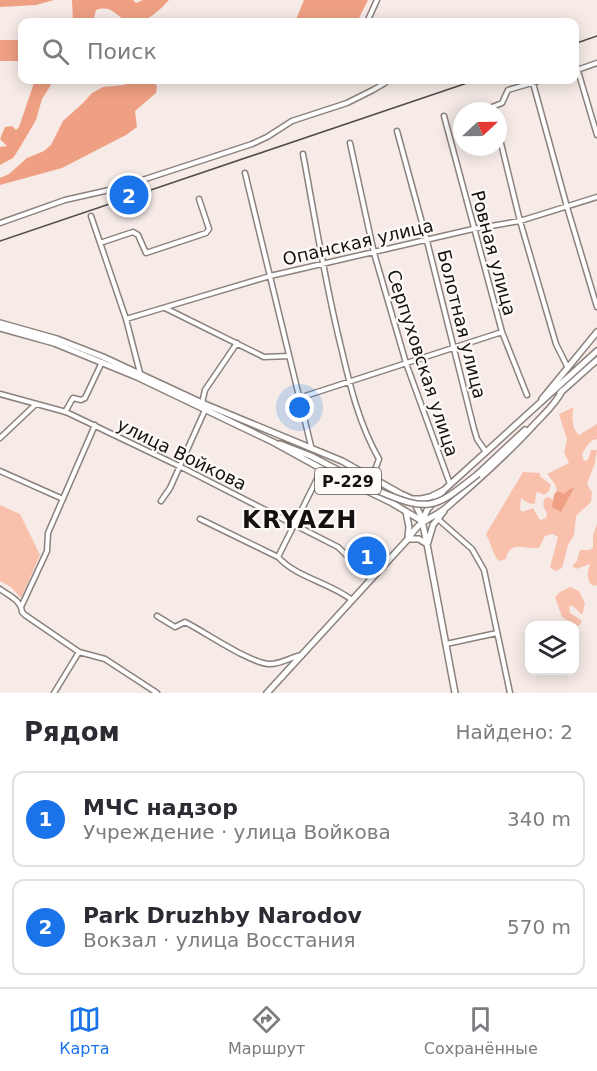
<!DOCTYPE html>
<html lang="ru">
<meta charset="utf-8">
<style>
:root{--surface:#fff;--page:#f7f7f7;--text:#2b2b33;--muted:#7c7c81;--line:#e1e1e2;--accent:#1a73e8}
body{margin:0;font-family:"DejaVu Sans",sans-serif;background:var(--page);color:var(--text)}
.controls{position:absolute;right:18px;bottom:18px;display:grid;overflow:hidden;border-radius:12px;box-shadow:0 3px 15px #0003}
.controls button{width:54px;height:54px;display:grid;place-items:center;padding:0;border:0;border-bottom:2px solid var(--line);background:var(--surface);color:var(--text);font:30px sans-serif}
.compass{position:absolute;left:453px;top:102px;width:54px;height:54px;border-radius:50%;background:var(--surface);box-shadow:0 3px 15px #0003;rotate:68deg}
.you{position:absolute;left:300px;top:408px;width:21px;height:21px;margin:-15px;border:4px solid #fff;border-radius:50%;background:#1a73e8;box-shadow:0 0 0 9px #1a73e833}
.badge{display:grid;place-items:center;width:39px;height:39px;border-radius:50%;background:var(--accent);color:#fff;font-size:20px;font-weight:700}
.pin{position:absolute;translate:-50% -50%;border:3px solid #fff;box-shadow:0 2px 6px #0006}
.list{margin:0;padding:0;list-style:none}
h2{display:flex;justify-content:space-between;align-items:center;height:78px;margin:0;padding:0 24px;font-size:26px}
h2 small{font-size:20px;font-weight:400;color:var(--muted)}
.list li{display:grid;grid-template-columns:39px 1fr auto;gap:18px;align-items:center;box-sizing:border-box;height:96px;margin:0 12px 12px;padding:0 12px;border:2px solid var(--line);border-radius:12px}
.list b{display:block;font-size:22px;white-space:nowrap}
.list p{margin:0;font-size:20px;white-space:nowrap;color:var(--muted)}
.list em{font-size:20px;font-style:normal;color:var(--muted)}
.icon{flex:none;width:33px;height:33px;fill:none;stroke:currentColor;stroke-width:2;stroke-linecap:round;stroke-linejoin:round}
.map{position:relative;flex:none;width:597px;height:693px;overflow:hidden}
.search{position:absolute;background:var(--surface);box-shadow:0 3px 15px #0003;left:18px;right:18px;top:18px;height:66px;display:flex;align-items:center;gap:15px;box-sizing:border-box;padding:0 21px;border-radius:12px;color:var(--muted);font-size:22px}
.sheet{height:294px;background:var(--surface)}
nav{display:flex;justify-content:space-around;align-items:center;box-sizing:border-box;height:84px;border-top:2px solid var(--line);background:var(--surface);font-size:16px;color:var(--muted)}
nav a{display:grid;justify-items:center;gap:3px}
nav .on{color:var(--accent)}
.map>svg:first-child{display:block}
.green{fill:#f9c1ac}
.water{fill:#efa083}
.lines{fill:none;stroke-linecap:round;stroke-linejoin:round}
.minor-casing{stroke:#8b817d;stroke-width:7}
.major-casing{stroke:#8b817d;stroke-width:8}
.minor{stroke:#fff;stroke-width:4}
.major{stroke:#fff;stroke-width:5}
.rail{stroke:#514c4a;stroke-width:1.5}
.major-bridge-casing{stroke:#8b817d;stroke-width:8;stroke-linecap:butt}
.major-bridge{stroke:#fff;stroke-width:5}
.labels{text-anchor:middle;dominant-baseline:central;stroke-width:4.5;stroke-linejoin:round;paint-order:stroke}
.shield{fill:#fefaf8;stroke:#5a5756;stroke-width:1.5}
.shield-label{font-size:16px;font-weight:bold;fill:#141110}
.street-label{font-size:18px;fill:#141110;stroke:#fefaf8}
.district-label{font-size:24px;font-weight:bold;letter-spacing:1.5px;fill:#141110;stroke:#fefaf8}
</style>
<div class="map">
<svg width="597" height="693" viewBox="0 0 597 693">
<rect width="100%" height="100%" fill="#f6ebe7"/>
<path class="green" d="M574,407c-3,9 -2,22 5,28l18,-11v15c-8,1 -11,9 -15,15l2,7 4,-1 3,-10h6l-2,13 -8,21 5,8 -1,10 -15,14 -2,19 -6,10 -6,23 -7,3 -5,-4 8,-30 -5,-3 -8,2 -6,12c-14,1 -30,-8 -33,11l-7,2c-7,-8 -8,-17 -13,-27l37,-62 17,1v3l11,9 -2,6 -5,4 -6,-3 -2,1 -1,11 -7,-1 -7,-5 -1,11 2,3 11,-4 7,12 6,-2 1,-5c-4,-6 -5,-9 -2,-15l3,-1 5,3 4,-9 -2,-7 -8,-10 22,-11 -5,-11 3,-12 -8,-26z
M0,505l20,9 20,41 -19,43 -10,-11 -11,-6z
M597,524v61l-3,1c-8,-4 -7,-14 -4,-22l-14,5 -4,-3 5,-5 3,-11h10l3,-3v-11z
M570,587l9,4 6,13 -3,11 -9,-9h-4l1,7 11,7v4l-4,2 -15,-9 -7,-20 5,-5z"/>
<path class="water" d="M0,0h54l-18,5 -36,2z
M72,0h61l3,3 7,-3h26c-9,10 -29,30 -44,20 -11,-7 -15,-15 -29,-10l-3,12h-20z
M304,0h64l-11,22h-62z
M0,40h22v21h-22z
M35,80h19l-12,19 -6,21 -17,29 -6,9 -13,7v-18l7,-1 -7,-7 5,-12 7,-1 4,4 3,-3z
M135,80h19l3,7 -1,6 -21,18 2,16 -11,8 -64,33 -62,17v-7l9,-4 18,-16 17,-7 7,-6 12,-24 20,-18 9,-10 11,-6 21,-2z
M574,488l-13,24 -9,-5 2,-12 3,-4 7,3 6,-5z"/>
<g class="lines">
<defs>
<path id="minor" d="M367,22l10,-22
M574,71l23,-8
M578,71l19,64
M533,83l34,124 30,100
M493,111l-1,-4 10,-4 6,-13 34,-10
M444,116l58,216 25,63
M397,131l30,110 47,188 3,10 9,13
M498,131l22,90 36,123 12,24
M350,143l24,110 32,110 44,121
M303,154c12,64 22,129 38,193 9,39 18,77 38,112l-7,19
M245,173l66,273
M91,216l35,103 14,54
M0,223l65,-23 53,-12 134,-44 15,-7 25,-16 55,-18 26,-13 12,-7 1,-3
M100,243l33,-11 5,3 8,18 60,-20 3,-4 -10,-30
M165,308l99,49 25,-1
M126,319l144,-43 203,-47 47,-8 77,-24
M0,394l66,18 113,54 159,81 33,32
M299,398l203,-66
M202,403l3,-13 32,-47
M65,412l8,-14 8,2 4,-2 17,-36
M0,438l36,-34
M322,469l-44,88c19,21 51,25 74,43
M0,471l63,28
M161,501l9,-13 35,-78
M200,519l78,38
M438,519l34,30 12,21 26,123
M0,589c9,7 21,11 22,23l3,3 54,37 26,7 52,34
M21,607l26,-56 1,-18 47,-108
M157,616l18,11 10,-5c20,10 66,42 85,42 11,0 21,-7 32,-9
M446,644l51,-11
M54,693l25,-41"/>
<path id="major" d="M0,323l57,16 46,18 99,46 140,58 59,33 11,5h9l9,-2 14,-7
M0,328l54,15 83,34 136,65 49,27 70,34 30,18
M560,393l37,-33
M542,399l55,-67
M280,444l31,12 65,34
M478,474l47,-44
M414,502l7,14 6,28 28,149
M406,512l3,15 -1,10
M423,520l4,-10 17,-20 153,-139
M408,539h11l8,5
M428,542l5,-17 11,-14
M267,693l141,-154c14,-22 22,-18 39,-32 29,-25 59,-52 85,-80 11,-12 23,-22 30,-36"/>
</defs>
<use href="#minor" class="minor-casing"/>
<use href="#major" class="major-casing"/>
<use href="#minor" class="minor"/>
<use href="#major" class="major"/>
<path class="rail" d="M574,44l23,-8
M0,241l476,-161"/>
<defs>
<path id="major-bridge" d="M376,490c54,23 58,19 102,-16"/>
</defs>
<use href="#major-bridge" class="major-bridge-casing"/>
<use href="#major-bridge" class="major-bridge"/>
</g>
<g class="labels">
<rect class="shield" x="315" y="468" width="66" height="26" rx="4.5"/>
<g class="shield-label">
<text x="348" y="481">Р-229</text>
</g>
<g class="street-label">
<text transform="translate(358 242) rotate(-13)">Опанская улица</text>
<text transform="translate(494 253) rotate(75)">Ровная улица</text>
<text transform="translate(462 324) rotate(76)">Болотная улица</text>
<text transform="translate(423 363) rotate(72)">Серпуховская улица</text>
<text transform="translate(182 454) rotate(26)">улица Войкова</text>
</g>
<g class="district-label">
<text x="300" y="520">KRYAZH</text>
</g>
</g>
</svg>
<div class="controls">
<button><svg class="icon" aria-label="layers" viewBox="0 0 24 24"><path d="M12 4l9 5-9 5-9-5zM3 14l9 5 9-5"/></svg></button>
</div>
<svg class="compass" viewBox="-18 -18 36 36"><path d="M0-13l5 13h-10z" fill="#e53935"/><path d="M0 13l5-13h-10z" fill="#7c7c81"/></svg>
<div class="you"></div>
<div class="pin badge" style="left:367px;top:556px">1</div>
<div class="pin badge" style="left:129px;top:195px">2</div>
<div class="search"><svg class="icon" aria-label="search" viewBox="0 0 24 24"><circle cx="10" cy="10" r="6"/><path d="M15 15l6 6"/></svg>Поиск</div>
</div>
<section class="sheet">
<h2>Рядом<small>Найдено: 2</small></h2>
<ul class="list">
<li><span class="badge">1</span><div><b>МЧС надзор</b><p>Учреждение · улица Войкова</p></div><em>340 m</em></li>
<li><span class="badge">2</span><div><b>Park Druzhby Narodov</b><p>Вокзал · улица Восстания</p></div><em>570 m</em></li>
</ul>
</section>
<nav>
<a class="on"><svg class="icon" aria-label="map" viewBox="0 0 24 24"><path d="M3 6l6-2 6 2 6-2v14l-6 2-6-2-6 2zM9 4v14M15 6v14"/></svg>Карта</a>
<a><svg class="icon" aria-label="directions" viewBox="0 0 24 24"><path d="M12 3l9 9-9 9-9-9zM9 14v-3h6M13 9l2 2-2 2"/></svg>Маршрут</a>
<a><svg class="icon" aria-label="saved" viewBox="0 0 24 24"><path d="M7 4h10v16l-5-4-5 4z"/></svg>Сохранённые</a>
</nav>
